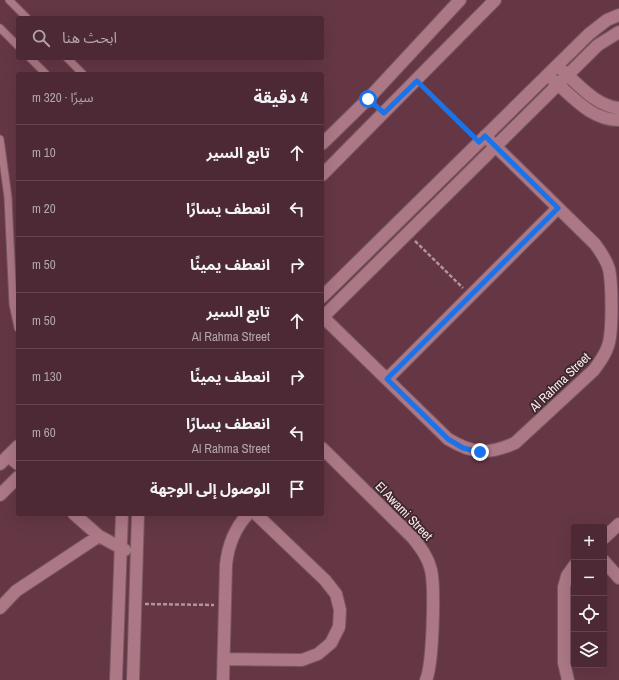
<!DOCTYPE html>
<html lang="ar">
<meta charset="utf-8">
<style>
:root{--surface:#4c2934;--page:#563540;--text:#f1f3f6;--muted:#b2a6ac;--line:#63454f}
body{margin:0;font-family:"Archivo Narrow","Noto Sans Arabic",sans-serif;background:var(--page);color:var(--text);direction:rtl}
.controls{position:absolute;right:12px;bottom:12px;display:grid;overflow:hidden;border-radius:4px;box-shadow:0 4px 16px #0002}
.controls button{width:36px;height:36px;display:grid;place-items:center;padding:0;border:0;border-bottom:1px solid var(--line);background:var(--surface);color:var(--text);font:20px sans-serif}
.stop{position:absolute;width:12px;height:12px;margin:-9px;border:3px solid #1a73e8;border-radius:50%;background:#fff}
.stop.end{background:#1a73e8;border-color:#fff;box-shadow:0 1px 4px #0008}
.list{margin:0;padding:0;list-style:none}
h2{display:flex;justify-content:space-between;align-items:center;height:52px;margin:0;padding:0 16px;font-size:17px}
h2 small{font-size:13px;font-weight:400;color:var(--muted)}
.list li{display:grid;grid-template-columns:26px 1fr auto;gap:12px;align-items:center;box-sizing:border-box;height:56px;padding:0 16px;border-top:1px solid var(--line)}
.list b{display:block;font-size:15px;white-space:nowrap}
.list p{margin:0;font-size:13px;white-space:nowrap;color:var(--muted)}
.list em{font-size:13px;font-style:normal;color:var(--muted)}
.icon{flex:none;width:22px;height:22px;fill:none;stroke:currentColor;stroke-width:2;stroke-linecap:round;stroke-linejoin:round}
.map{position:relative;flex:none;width:619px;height:680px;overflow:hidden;direction:ltr}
.search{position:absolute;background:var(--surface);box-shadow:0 4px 16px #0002;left:16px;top:16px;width:308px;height:44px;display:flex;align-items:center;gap:10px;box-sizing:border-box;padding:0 14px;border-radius:4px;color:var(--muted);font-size:15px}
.panel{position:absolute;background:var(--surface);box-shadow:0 4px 16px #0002;left:16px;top:72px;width:308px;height:444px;border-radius:4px;direction:rtl}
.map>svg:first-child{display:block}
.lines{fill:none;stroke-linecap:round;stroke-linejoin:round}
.service-casing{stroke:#7a5662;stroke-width:9}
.minor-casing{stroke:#7a5662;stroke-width:14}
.tertiary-casing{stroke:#7a5662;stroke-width:14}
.path{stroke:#b3939c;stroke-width:2.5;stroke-dasharray:4 2;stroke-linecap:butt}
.service{stroke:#ac7886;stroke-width:7}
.minor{stroke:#ac7886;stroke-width:12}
.tertiary{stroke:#ac7886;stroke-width:12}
.route{stroke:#1a73e8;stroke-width:5}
.labels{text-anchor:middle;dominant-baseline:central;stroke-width:3.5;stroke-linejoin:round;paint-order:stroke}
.street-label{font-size:13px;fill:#fceaee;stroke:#3c262c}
</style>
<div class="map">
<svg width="619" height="680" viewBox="0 0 619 680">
<rect width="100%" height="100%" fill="#653745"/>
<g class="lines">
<defs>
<path id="service" d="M9,0l18,18
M0,28l18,18
M30,58l16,16
M67,58l16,16
M0,139l8,58 5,107 5,24"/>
<path id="minor" d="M563,71c16,14 33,35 56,37
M553,80c20,17 38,40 66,40
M322,297l267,-263 18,-14 12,-5
M323,317l125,122c25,15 40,16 67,4l79,-73c6,-8 11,-15 14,-24 5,-14 4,-63 1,-77 -3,-10 -8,-17 -14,-25l-110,-108
M322,318l276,-273 21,-13
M387,379l171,-171
M322,448l91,90c7,9 15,19 18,32 4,17 2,94 -5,110
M8,456l10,8
M74,514l25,22 26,14
M604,538l15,-14
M604,561l15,17
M0,608l16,-17 83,-55
M224,659l78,1 16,-6 13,-11 8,-16 1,-17 -4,-16 -11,-14 -69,-66
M116,680l6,-166
M133,680l5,-166
M223,680l3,-115c2,-20 8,-36 22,-51
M568,680l-4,-17v-76l3,-11 7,-10"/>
<path id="tertiary" d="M322,144l46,-45 92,-99
M322,175l173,-175
M0,464l18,-18
M0,495l18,-18"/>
</defs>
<use href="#service" class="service-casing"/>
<use href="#minor" class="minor-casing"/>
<use href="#tertiary" class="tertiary-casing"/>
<path class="path" d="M424,88l47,47
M415,241l48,47
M145,604l69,1"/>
<use href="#service" class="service"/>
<use href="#minor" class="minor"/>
<use href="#tertiary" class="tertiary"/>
</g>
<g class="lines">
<path class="route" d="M368,99l16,14 33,-32 62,61 6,-6 73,72 -171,171 61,60 15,9 17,4"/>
</g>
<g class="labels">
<g class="street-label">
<text transform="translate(560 382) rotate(-44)">Al Rahma Street</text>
<text transform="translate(404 511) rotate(46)">El Awami Street</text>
</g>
</g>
</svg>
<div class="controls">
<button>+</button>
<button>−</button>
<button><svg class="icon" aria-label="locate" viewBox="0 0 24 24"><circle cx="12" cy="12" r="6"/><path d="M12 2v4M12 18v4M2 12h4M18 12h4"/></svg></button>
<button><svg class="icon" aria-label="layers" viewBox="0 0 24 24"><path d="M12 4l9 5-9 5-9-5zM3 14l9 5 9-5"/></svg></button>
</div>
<div class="stop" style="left:368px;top:99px"></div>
<div class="stop end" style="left:480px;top:452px"></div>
<div class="search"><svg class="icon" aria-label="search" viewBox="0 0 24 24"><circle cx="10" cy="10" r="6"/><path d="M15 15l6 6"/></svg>ابحث هنا</div>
<section class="panel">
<h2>4 دقيقة<small>سيرًا · 320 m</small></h2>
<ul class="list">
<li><svg class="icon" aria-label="ahead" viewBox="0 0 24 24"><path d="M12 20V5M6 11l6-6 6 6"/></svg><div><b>تابع السير</b></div><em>10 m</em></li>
<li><svg class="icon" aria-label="left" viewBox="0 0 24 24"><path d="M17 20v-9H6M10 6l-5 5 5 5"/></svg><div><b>انعطف يسارًا</b></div><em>20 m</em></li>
<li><svg class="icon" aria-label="right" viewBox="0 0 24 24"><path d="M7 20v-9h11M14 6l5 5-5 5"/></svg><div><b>انعطف يمينًا</b></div><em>50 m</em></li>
<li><svg class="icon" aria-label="ahead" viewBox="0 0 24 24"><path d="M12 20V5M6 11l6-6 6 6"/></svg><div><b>تابع السير</b><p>Al Rahma Street</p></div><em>50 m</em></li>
<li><svg class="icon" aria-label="right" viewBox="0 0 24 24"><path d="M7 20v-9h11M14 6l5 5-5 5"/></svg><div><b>انعطف يمينًا</b></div><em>130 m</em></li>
<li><svg class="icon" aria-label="left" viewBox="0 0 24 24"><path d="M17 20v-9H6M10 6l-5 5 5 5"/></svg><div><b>انعطف يسارًا</b><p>Al Rahma Street</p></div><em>60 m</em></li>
<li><svg class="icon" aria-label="arrive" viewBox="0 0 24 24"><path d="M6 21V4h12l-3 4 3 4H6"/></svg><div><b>الوصول إلى الوجهة</b></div></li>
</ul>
</section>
</div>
